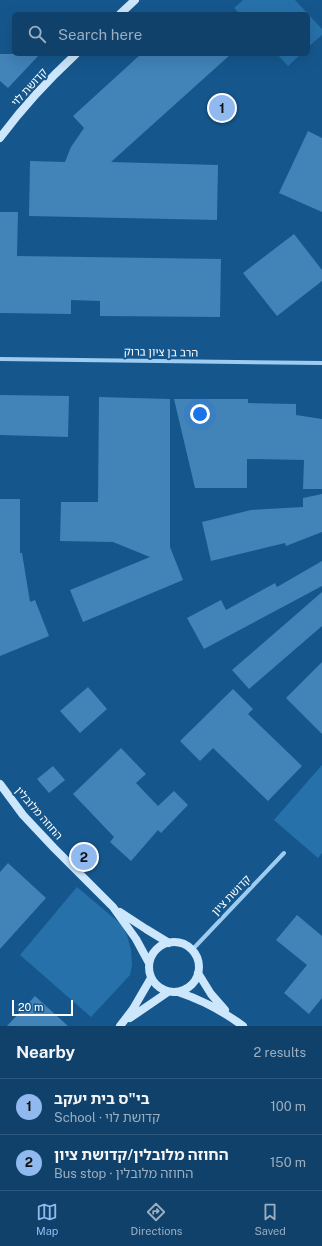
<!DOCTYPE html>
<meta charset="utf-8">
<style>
:root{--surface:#10416a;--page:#1e4c72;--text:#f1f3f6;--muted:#9cafc1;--line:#305a7e;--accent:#90b9f0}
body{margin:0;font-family:"Public Sans","Noto Sans Hebrew",sans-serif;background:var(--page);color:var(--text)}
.scale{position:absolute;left:12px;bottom:10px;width:61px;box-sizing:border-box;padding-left:4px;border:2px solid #fff;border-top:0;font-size:11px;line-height:14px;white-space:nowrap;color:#fff;-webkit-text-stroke:3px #15578d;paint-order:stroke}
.you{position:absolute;left:200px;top:414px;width:14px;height:14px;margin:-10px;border:3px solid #fff;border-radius:50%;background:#1a73e8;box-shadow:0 0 0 6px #1a73e833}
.badge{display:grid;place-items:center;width:26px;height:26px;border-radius:50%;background:var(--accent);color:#111;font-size:13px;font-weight:700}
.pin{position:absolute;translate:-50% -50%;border:2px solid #fff;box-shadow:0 1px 4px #0006}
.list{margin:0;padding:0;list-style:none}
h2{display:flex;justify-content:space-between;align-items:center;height:52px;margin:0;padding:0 16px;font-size:17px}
h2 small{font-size:13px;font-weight:400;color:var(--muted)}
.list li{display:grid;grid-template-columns:26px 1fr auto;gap:12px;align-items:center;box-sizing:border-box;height:56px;padding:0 16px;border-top:1px solid var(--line)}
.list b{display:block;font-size:15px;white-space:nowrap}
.list p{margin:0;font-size:13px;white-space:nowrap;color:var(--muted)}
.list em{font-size:13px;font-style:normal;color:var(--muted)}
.icon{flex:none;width:22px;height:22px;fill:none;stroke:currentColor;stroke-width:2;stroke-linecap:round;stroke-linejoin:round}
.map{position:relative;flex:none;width:322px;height:1026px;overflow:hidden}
.search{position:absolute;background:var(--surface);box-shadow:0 4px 16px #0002;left:12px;right:12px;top:12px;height:44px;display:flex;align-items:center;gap:10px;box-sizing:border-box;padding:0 14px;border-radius:6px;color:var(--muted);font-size:15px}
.sheet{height:164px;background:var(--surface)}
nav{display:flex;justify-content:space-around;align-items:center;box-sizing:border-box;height:56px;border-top:1px solid var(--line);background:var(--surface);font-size:11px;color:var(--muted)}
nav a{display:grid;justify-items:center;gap:2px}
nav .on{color:var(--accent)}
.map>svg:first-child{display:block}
.green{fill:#2771ab}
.building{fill:#4283b8}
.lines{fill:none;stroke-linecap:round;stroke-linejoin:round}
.street{stroke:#9eccf0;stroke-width:4}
.secondary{stroke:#cce6fb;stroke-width:8}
.labels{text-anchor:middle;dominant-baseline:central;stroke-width:4;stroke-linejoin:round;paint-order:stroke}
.street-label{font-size:11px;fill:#fff;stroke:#15578d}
</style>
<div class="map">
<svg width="322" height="1026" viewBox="0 0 322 1026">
<rect width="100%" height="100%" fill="#15578d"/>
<path class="green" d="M243,0h52l27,29v6l-14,12v-33h-68l-6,-6z
M277,54h24l-13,12z
M322,765v88l-4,5 -44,-38z
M77,887l45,38 5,10 4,15 1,15 -2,10 -39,42 -71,-62z"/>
<path class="building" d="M0,54h40l-32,34 -8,-7z
M141,54h90l-120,108 107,3 -1,55 -188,-4 1,-55 35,1 6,-15 13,-19 -11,-12z
M308,131l14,7v74l-43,-19z
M0,212h18l-1,44 204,3 -1,58 -120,-1v-15l-29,-1v14l-71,-1z
M294,234l28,36v11l-45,35 -34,-43z
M0,395l69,1 -1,41 -68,-2z
M99,397l71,2v148l13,33 -100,42 -13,-32 80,-33 -37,-15 -53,-1 1,-39h37z
M174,399h74v4l48,1v11l26,4v70h-19l1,-29 -57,-1v29h-52z
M322,494v38l-36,14 -1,-3 -74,18 -9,-39 49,-12 52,-3v-9z
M0,499h20v54h2l8,49 5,-2 14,36 -49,20z
M322,561v25l-118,63 -17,-31 34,-18 5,10 49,-27 2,4z
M322,592v34l-73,63 -17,-19z
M322,662v72l-36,-36z
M88,687l19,22 -27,24 -20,-22z
M233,689l20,20 -5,5 54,52 -34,35 -55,-53 -13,13 -20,-20z
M121,748l25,26 -10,9 22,23 16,-15 14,14 -27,28 -3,-3 -27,31 -21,-19 4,-5 -41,-43z
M53,766l12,14 -16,13 -12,-14z
M8,863l38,35 -46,51v-77z
M297,915l25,21v62l-13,16 -25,-21 23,-28 -31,-25z
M35,996l33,30h-61z"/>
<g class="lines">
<path class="street" d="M0,359l322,4
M192,950l92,-97"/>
<path class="secondary" d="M120,14l15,-14
M0,138c22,-30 49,-59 76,-84
M0,784l23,31 31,33 59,59 23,32 13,24
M120,912l26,17 23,14
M149 967a25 25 0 1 1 50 0a25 25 0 1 1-50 0Z
M198,973l13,21 14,16
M178,992c24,8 45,19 65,34
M130,1018l38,-26
M120,1026l13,-17 18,-31"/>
</g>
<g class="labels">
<g class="street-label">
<text transform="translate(29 87) rotate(-48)">קדושת לוי</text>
<text transform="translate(161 352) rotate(1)">הרב בן ציון ברוק</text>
<text transform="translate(39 813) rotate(49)">החוזה מלובלין</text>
<text transform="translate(231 895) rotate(-46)">קדושת ציון</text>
</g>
</g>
</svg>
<div class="scale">20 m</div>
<div class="you"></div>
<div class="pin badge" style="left:222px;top:108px">1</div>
<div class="pin badge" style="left:84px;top:857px">2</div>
<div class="search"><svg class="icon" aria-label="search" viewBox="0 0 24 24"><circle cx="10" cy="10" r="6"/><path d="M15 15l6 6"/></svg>Search here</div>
</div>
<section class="sheet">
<h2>Nearby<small>2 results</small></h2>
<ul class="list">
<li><span class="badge">1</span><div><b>בי&quot;ס בית יעקב</b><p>School · קדושת לוי</p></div><em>100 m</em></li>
<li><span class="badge">2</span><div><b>החוזה מלובלין/קדושת ציון</b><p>Bus stop · החוזה מלובלין</p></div><em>150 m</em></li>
</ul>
</section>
<nav>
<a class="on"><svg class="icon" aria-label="map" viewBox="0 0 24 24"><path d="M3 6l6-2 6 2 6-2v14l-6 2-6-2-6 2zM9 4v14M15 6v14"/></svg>Map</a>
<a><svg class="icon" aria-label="directions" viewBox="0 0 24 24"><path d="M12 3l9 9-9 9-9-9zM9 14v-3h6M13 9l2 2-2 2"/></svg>Directions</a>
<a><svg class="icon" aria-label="saved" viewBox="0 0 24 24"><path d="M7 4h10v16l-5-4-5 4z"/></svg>Saved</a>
</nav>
